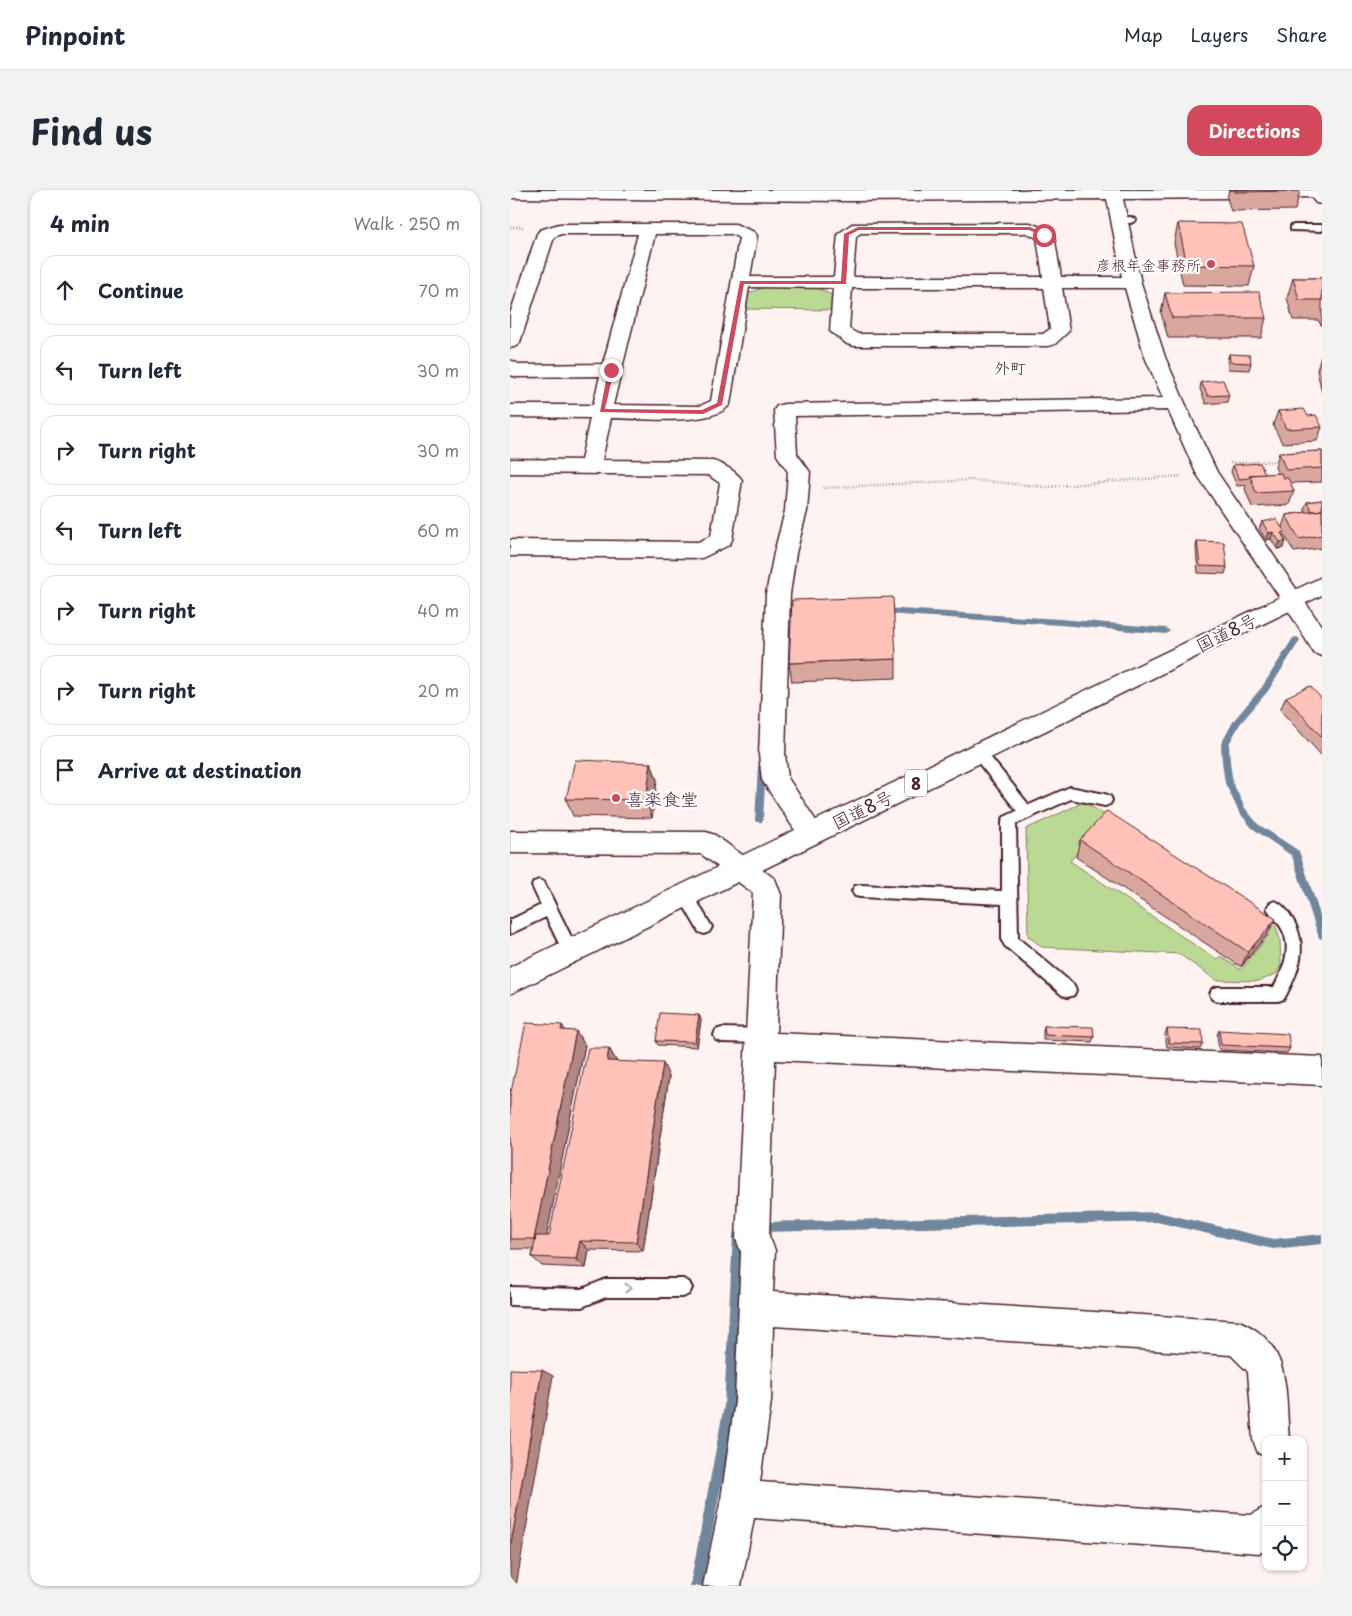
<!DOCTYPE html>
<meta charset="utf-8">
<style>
:root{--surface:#fff;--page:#f2f2f3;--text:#1f2937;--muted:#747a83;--line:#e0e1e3;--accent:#d1495b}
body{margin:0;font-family:"Playpen Sans","Klee One",sans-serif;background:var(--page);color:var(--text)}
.controls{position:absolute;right:15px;bottom:15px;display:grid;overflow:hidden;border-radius:10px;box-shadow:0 1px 4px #0004}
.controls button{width:45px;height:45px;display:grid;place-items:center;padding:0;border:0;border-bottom:1px solid var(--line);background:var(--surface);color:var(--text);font:25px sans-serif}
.stop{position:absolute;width:15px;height:15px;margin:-11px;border:4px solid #d1495b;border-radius:50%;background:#fff}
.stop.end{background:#d1495b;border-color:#fff;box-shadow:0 1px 5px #0008}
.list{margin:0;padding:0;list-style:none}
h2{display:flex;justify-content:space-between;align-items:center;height:65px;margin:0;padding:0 20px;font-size:21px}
h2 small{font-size:16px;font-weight:400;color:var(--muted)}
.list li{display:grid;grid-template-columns:32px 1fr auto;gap:15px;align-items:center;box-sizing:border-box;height:70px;margin:0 10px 10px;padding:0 10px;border:1px solid var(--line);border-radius:15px}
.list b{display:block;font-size:19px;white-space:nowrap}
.list em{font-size:16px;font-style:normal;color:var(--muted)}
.icon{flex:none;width:28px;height:28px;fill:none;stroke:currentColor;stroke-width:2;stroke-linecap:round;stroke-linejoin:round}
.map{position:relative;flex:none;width:812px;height:1396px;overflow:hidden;border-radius:15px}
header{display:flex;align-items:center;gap:30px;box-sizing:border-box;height:70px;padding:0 25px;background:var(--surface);border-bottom:1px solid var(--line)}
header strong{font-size:24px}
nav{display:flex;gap:28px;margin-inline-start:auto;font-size:18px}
.intro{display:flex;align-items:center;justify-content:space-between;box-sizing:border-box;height:120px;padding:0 30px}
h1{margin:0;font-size:35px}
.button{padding:12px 22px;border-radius:15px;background:var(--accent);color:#fff;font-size:18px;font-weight:700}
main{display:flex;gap:30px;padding:0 30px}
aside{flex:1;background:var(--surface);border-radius:15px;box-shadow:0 1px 4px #0004}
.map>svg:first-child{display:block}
.green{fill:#bada93;stroke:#827c5f}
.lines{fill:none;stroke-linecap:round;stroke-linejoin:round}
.stream{fill:#6f869d;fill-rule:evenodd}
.lane-casing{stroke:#4a1f2b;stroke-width:4}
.street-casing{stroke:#4a1f2b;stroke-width:3}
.primary-casing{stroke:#4a1f2b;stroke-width:3}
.highway-casing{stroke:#4a1f2b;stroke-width:3}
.path{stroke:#4a1f2b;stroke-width:2.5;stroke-dasharray:0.5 2.5;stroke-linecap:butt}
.lane{fill:#fff;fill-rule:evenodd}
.street{fill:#fff;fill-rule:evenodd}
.primary{fill:#fff;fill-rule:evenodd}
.highway{fill:#fff;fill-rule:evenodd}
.wall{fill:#daa79f;stroke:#4a1f2b}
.shaded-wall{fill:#b28882;stroke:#4a1f2b}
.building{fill:#fec2b9;stroke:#4a1f2b}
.oneway{stroke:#ae9aa0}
.route{fill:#d1495b}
.poi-dot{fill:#d1495b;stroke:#fff;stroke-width:2}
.labels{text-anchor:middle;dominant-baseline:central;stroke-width:4.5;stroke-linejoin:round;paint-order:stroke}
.far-poi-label{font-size:15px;fill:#4a1f2b;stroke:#fff;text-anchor:end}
.far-quarter-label{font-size:16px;fill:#4a1f2b;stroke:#fff}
.shield{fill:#fff;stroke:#80626b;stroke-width:1}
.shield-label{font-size:16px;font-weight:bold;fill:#4a1f2b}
.street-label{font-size:18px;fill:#4a1f2b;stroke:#fff}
.poi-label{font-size:18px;fill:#4a1f2b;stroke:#fff;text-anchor:start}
</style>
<header>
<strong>Pinpoint</strong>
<nav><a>Map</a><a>Layers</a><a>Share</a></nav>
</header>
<div class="intro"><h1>Find us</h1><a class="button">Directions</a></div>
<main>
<aside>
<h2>4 min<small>Walk · 250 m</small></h2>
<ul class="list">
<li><svg class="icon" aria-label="ahead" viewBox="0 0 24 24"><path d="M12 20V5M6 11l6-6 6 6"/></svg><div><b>Continue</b></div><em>70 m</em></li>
<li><svg class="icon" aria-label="left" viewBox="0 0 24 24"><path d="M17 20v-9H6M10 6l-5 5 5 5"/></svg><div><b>Turn left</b></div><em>30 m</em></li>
<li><svg class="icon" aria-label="right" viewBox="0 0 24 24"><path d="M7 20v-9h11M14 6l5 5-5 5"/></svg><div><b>Turn right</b></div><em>30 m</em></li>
<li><svg class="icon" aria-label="left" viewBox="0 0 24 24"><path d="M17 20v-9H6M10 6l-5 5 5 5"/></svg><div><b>Turn left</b></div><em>60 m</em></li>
<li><svg class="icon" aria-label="right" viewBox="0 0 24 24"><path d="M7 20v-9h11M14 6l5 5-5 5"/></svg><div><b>Turn right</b></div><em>40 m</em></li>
<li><svg class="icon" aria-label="right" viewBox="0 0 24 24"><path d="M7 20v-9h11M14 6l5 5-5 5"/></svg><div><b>Turn right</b></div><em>20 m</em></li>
<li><svg class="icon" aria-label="arrive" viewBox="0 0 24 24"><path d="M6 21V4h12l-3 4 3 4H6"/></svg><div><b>Arrive at destination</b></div></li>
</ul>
</aside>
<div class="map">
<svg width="812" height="1396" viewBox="0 0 812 1396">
<rect width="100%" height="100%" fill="#fff3f1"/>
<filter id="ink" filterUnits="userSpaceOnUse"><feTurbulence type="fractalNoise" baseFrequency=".02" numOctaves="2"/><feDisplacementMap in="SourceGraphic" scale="10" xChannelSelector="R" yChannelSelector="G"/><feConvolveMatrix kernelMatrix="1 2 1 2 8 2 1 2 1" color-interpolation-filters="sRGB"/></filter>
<g filter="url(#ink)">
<path class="green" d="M257,96l51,2 15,8v14l-88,-1 2,-15z
M574,612l59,37 -38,-16 -35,38 147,99 3,-4 21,14 28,-35 -40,-27 40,11 7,8 4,13 1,26 -5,8 -17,7 -43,-1 -37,-26 -137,-7 -14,-11 -2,-107z"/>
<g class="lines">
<path class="stream" d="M374,418l176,11 106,9 4,3 -4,3 -106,-9 -176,-11 -4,-3z
M786,447l3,1 1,2 -1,2 -31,49 -28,33 -11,20 1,18 3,21 12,25 13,16 41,27 23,70v18l-3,-1 -1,-3 -26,-79 -40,-28 -13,-16 -14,-29 -3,-21 -1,-18 13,-24 28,-33 31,-49z
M252,573l4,3 -3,54 -1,2h-6l-1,-2 3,-54z
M647,1022l116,27 49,-5v10l-49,5 -116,-27 -393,10 -4,-1 -1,-4 1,-4 4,-1z
M228,1040l4,1 1,4 -7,171 -34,180h-12l34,-180 9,-171 1,-4z"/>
<defs>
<path id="lane" d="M609,27h12l5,3 -5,3 -15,-1v-4z
M784,35h28v6l-31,-1v-4z
M468,557l5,1 46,57 41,-18 35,7 5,2 2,4 -2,4 -5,2 -34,-7 -55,25 2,114 56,47 2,5 -2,5 -6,2 -6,-2 -57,-49 -3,-5v-37l-142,-7 -5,-1 -3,-5 3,-5 5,-1 142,6v-70l2,-4 13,-6 -44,-55 -2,-4 2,-4z
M29,690l5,2 34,69 -3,5 -5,2 -5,-2 -19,-39 -36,17v-14l31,-15 -9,-19 2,-4z
M175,698l5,1 19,33 3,5 -3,5 -5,2 -5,-2 -19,-33 -3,-5 3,-5z
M765,711c7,3 13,10 17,17 17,29 7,53 -8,81l-6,2h-60l-6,-2 -2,-5 2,-5 6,-2h56c9,-17 18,-37 9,-56 -4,-9 -12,-15 -16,-23l3,-5z
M212,838l38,1 6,2 2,5 -2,5 -6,2 -38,-1 -6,-2 -2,-5 2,-5z
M96,1089h77l6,3 3,6 -3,6 -6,3h-77l-24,10 -72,-2v-18l72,2z"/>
<path id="street" d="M0,0h812v7l-199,2 18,84 24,74 30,69 22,46 105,155v29l-8,-3 -29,-48 -89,-132 -28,-63 -373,6 2,38 13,18 -3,39 -11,42 -6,41 -5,160 3,24 36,55 -4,8 -9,3 -9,-3 -40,-61 -3,-26 7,-160 8,-41 11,-42 3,-39 -11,-17 -3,-45 3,-4 7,-2 379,-6 -18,-41 -20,-69h-63l7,43 -14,13 -7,2h-194l-7,-2 -17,-13 3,-43 -84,-1 -19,117c-15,23 -93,14 -119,14l-9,42 111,1c10,3 23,10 29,19l-10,60 -3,5 -27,13 -192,-2v-16l188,2 13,-6 9,-53 -12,-8 -198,-2v-14l71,1 9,-42 -80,-1v-12h83l7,-29 -83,1 -7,-2v-15l11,5 82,-1 35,-130h-77l-7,3 -34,105 -3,4 -7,2v-34l27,-80 3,-4 19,-6h176l19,8 3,4 -7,41h84l4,-43 14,-10 178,-1 21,8 3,4 7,42h61l-15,-78 -258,2 -339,-3zM351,43h166l10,5 6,39h-190l3,-41zM145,44h77l7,4 -28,163 -11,5 -87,-1zM342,98h192l6,41 -7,5h-185l-9,-5z
M0,641l196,1 9,3 60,44 6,16 -5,138 546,24v28l-547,-25 -6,176 6,14 -2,42 466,29c53,22 46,70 50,119h-23v16l-8,-3 -5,-13 -5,-68 -17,-17 -458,-29 -2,75 -11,81 491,33 15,-9v44l-7,3 -505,-35 -13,68h-38l18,-87 14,-98 6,-149 -5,-13 17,-346 -52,-39 -191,-1z"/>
<path id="primary" d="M795,0h17v14l-6,-1z"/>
<path id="highway" d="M812,387v18l-812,399v-27z"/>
</defs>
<use href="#lane" class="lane-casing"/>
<use href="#street" class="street-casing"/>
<use href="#primary" class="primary-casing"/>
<use href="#highway" class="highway-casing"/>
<path class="path" d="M0,37h14
M720,273l51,-2
M313,298l148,-8 77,7 133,-11"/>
<use href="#lane" class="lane"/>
<use href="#street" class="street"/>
<use href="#primary" class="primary"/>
<use href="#highway" class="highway"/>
</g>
<path class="wall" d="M719,0h71v1l-5,19 -64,1 -4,-13z
M668,33l76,43 -5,20 -66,-1 -9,-42z
M783,88h29v47h-1l-3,-5h-25l-6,-22z
M655,103l101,25 -5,20h-93l-7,-25z
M719,164l22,9 -2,7 -21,-1 -1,-8z
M811,166h1v37l-5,-23z
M691,192l28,13 -2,7 -21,2 -6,-15z
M768,221l30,5 14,11 -5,14 -35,2 -9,-18z
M812,261v31l-32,1 4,8 -5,14 -37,2 -7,-18 1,-4 -9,1 -6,-14 2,-7 32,9h13l-3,-7 4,-14z
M812,310v48l-28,4 -10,-18 -1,2 1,12 -7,1 -6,-10 -5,1 -7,-11 3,-7 20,5 4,-12 20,-3 -2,-3 3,-7z
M687,351l30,26 -2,7 -27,-1 -2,-25z
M386,469v19l-104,4 -3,-19z
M776,507l36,2v56h-1l-41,-45z
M141,573l6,17 -5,38 -79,-2 -7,-17z
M570,650l187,95 -26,32 -165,-110z
M189,825l2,5 -4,27 -39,-2 -2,-4z
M52,835l3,6 20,14 -39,191h3l60,-188 7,13 53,15 -26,175 -54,-1 -3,18 -44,-2 -10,-9 1,-8h-23v-160l1,1z
M534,836l50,11 -2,5 -49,-2v-9z
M657,839l36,15 -3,5 -33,-2 -2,-13z
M709,840l71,18 -3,5 -68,-3 -2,-15z"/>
<path class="shaded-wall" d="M763,342l-2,7 -5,1 3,-7z
M776,351l-2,7 -7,1 3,-7z
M141,573l6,17 -5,38 -6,-18z
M766,729l-9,16 -26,32 7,-15z
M189,825l2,5 -4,27 -2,-5z
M52,835l8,13 -9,-8z
M66,841l9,14 -41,204 -10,-10z
M99,858l8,14 -10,-1z
M153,873l6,13 -26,175 -7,-9z
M70,1051l9,9 -3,18 -10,-9z
M32,1180l11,6 -37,210h-6v-37z"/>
<path class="building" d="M725,0h65v1l-65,1z
M668,33l64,1 12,42 -67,-1z
M783,88h29v22h-23z
M749,102l7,26h-94l-7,-25z
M719,164l21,1 1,8 -21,-1z
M713,190l6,15 -21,1 -7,-14z
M794,219l4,7 8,-1 6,12 -36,2 -8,-18z
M812,261v17l-36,2 -7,-17z
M750,273l5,11 -15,1 -1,3 -10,1 -6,-14z
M771,283l2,5h5l6,13 -38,2 -6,-18z
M812,310v10l-10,1 -5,-9z
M812,320v25l-23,4 -13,-24z
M766,329l9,13 -4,1 5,8 -6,1 -7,-10 -4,1 -7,-11z
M687,351l27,1 3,25 -27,-1z
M383,407l3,62 -107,4 3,-63z
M800,496l12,13v38l-36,-40z
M65,570l76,3 -5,37 -80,-1z
M597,621l169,108 -28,33 -168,-112z
M150,823l39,2 -4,27 -39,-1z
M16,833l36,2 -1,5 15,1 -42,208h-24v-143z
M534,836l49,1 1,10 -49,-2z
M657,839l35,1 1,14 -34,-1z
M709,840l69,4 2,14 -69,-3z
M78,858h21l-2,13 56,2 -27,179 -56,-1 -4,18 -44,-2 4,-21h13z
M0,1179l32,1 -32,179z"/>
<defs><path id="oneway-chevron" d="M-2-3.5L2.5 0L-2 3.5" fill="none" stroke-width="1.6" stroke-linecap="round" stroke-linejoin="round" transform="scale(1.25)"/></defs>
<use class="oneway" href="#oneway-chevron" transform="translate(118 1098) rotate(1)"/>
</g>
<path class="route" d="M348,37h172l17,8 -4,1 -14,-6h-170l-10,5 -3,49h-102l-22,121 -19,9 -103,-2 8,-42 3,-2 3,2 -9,39 97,1 15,-7 23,-122h101l3,-47z"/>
<g class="poi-dot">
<circle cx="701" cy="74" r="5"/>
<circle cx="106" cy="608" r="5"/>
</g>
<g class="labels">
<g class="far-poi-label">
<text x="691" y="74">彦根年金事務所</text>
</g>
<g class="far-quarter-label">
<text x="500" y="177">外町</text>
</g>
<rect class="shield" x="395" y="579.5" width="22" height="27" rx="4"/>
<g class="shield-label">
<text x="406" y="593">8</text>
</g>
<g class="street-label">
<text transform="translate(716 442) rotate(-26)">国道8号</text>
<text transform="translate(352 619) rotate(-26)">国道8号</text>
</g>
<g class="poi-label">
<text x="116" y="608">喜楽食堂</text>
</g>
</g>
</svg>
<div class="controls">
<button>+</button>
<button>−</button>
<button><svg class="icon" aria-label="locate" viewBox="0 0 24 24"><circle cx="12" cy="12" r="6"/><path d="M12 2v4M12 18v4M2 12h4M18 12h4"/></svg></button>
</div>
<div class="stop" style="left:534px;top:45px"></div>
<div class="stop end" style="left:101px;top:180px"></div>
</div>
</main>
